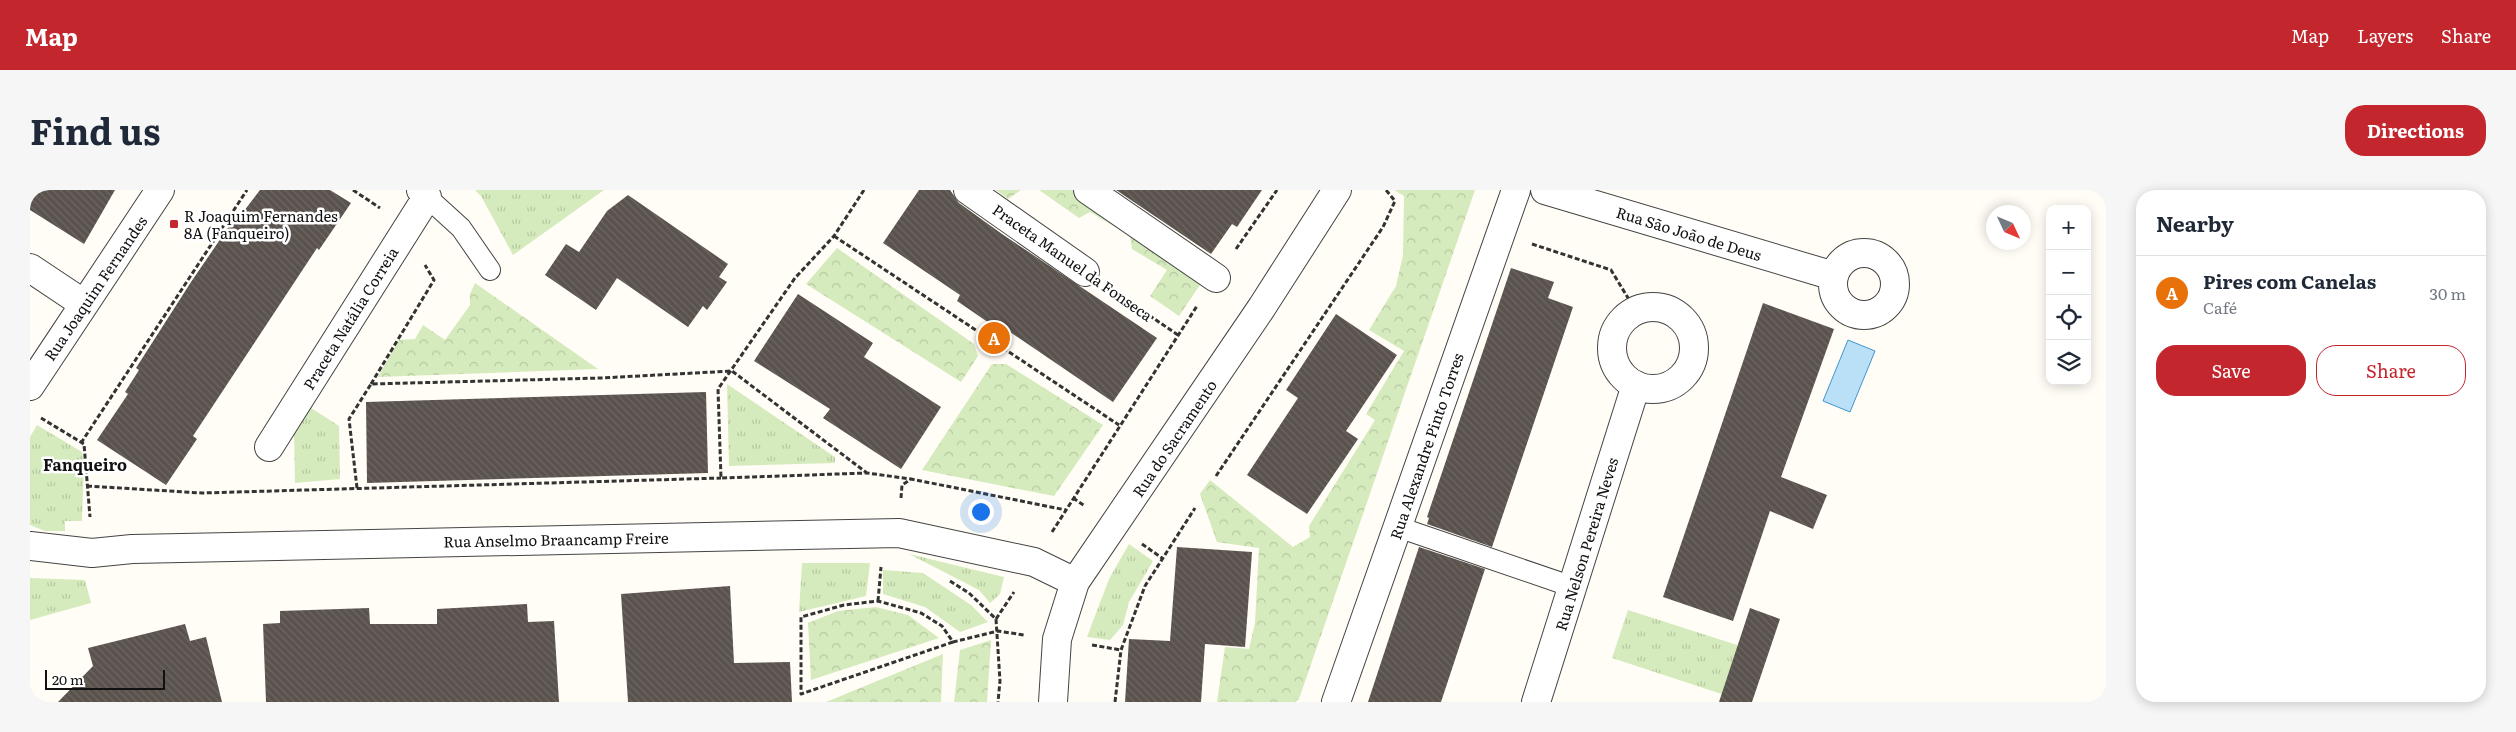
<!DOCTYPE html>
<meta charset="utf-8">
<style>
:root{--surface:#fff;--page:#f6f6f7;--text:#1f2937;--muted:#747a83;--line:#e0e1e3;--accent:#c4262e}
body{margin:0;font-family:Literata,serif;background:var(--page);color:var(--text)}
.controls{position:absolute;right:15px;top:15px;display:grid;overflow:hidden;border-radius:10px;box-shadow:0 2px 12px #0003}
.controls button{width:45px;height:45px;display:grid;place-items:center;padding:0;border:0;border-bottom:1px solid var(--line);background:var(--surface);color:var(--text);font:25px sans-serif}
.compass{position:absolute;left:1956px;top:15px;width:45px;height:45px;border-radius:50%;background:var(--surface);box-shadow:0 2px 12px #0003;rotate:134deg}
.scale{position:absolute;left:15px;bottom:12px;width:120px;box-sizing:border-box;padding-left:5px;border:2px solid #111;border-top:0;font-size:14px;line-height:18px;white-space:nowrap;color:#111;-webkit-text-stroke:4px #fff;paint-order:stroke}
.you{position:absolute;left:950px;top:321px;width:18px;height:18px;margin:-12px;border:4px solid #fff;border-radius:50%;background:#1a73e8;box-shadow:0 0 0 8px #1a73e833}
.badge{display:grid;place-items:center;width:32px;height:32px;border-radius:50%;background:var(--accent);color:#fff;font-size:16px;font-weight:700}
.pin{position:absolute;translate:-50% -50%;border:2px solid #fff;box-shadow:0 1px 5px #0006}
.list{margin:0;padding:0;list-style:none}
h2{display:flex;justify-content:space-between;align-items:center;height:65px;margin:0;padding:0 20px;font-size:21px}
h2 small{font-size:16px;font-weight:400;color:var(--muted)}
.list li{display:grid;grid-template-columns:32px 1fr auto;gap:15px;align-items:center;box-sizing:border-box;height:75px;padding:0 20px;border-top:1px solid var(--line)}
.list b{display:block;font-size:19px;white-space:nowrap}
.list p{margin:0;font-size:16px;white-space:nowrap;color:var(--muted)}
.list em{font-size:16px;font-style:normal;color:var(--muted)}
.actions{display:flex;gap:10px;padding:15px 20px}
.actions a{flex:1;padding:11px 0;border:1px solid var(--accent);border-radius:20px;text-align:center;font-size:18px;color:var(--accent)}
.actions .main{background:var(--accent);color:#fff}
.icon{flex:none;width:28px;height:28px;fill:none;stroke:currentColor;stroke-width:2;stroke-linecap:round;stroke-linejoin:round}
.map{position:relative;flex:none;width:2076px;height:512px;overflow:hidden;border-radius:20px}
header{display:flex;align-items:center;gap:30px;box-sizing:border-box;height:70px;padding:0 25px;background:var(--accent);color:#fff}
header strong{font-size:24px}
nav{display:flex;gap:28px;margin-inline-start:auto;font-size:18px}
.intro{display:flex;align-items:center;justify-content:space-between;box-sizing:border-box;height:120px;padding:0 30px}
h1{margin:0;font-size:35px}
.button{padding:12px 22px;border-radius:20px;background:var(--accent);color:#fff;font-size:18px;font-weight:700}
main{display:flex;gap:30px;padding:0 30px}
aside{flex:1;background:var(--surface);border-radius:20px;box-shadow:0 2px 12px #0003}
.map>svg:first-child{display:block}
.grass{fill:url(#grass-tufts)}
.park{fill:url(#park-crowns)}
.water{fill:#b9e0f7;stroke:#3f96cf}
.building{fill:url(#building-back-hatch)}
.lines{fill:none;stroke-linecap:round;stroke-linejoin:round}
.service-casing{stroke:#444;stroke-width:22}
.pedestrian-casing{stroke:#444;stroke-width:30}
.minor-casing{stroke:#444;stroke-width:30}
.path{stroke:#333;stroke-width:3;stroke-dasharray:5 2.5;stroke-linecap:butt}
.service{stroke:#fff;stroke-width:20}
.pedestrian{stroke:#fff;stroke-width:28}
.minor{stroke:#fff;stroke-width:28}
.poi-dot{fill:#c4262e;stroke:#fff;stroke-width:2}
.labels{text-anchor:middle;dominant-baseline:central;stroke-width:5;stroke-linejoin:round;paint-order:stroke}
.poi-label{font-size:15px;fill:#111;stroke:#fff;text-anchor:start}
.street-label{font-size:15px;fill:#111;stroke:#fff}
.neighbourhood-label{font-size:16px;font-weight:bold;fill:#111;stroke:#fff}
</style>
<header>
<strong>Map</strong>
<nav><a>Map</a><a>Layers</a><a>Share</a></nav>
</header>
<div class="intro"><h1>Find us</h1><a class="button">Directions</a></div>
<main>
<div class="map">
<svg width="2076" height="512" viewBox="0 0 2076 512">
<defs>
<pattern id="grass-tufts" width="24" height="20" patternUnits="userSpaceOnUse" patternTransform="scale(1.25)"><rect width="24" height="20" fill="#d5ebbd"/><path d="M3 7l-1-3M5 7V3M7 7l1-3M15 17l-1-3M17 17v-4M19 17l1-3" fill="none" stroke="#b6c8a1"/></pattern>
<pattern id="park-crowns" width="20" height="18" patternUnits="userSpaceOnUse" patternTransform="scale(1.25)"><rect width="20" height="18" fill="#d5ebbd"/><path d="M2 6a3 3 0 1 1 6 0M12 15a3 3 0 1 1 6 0" fill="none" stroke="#b6c8a1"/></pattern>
<pattern id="building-back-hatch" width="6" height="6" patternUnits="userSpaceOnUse" patternTransform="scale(1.25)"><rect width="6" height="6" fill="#5a524d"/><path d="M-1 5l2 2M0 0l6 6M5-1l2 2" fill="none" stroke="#6d6662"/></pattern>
</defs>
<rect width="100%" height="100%" fill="#fffdf5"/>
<path class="grass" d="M445,0h129l-91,65 -32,-59z
M697,194l108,73v6l-106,3z
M278,216l31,20 1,53 -45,4 -1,-53z
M7,235l45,27 2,9 -2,60h-17v10h-20l-15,-6v-88z
M1099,354l24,17 -24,41 -6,23 -13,15 -23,-3 22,-58z
M879,364l95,23 -4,17 -10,9 -11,-13z
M772,373h68l-4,33 -67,16z
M853,380l40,3 48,32 17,17 -28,10 -35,-25 -42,-13z
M0,388l55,2 6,23 -61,17z
M1598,420l134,43 -16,49 -134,-44z"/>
<path class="park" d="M966,0h25l-13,9z
M1009,0h33l134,86 -27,40 -29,-20 17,-26 -35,-21 -2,-13 -40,-24 -11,6z
M1364,0h81l-176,509 -4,3h-78l8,-55 24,2 6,-26 4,-75 -42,-6 -17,-48 10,-14 83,67 17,-10 -1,-11 66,-106 -9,-6 38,-63 -35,-21 27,-44 7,-31 1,-59z
M807,58l137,96 4,12 -17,26 -155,-98z
M445,93l123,86 -220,8 21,-37 16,-1 8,-14 22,15 25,-35v-11z
M962,174h14l97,61 -49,71 -132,-26z
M846,417l32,8 31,23 -128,42 -3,-57 30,-12z
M961,450l-4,62h-33l6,-52z
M913,464l-2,48h-115z"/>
<path class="water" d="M1818,150l27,11 -25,61 -27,-11z"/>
<path class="building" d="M0,0h85l-31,54 -54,-34z
M230,0h70l21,13 -32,47 -2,-2 -124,188 4,3 -31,46 -69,-45 31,-46 -3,-2 14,-22 -3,-2 55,-86 41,-60 2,2z
M889,0h31l9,13 43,31 155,104 -44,64 -103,-70 -2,4 -51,-35 3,-6 -77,-52z
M1086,0h146l-25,37 -5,-3 -21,30z
M598,5l100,69 -9,13 8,5 -20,28 -4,-4 -15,21 -71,-49 -21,32 -51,-35 21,-31 13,8 28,-41z
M1481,78l43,14 -6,16 25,9 -81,240 -65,-23 2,-6 -2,-1z
M768,104l75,49 -9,14 77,50 -40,62 -78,-51 7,-9 -76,-48z
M1733,113l71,26 -53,148 46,18 -14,34 -43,-18 -37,110 -70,-24z
M1306,124l61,41 -51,76 12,8 -51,75 -60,-39 51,-77 -12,-8z
M676,202l2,81 -341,10 -1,-81z
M1147,357l75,5 -7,95 -40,-3 -4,58h-76l4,-63 41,2z
M1389,357l66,22 -44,133h-73z
M700,396l4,77 56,-1 2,40h-164l-7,-108z
M497,414l1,18 26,-1 5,81h-293l-3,-78 17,-1v-12l89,-3 1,16h67v-15z
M1720,418l30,11 -28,83h-33z
M155,434l5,17 16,-4 16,65h-164l35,-36 -5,-18z"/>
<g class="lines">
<defs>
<path id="service" d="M397,7l34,31 29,42
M1368,337l175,60"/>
<path id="pedestrian" d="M938,0l117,82
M1058,0l128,88"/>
<path id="minor" d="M1515,0l289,86
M1803 94a31 31 0 1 1 62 0a31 31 0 1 1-62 0Z
M0,78l54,36
M1582 158a41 41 0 1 1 82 0a41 41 0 1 1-82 0Z
M0,196l130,-196
M239,257l158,-250 -6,-7
M0,356l62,7 40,-4 767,-16 135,29 41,20
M1023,512l4,-63 18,-57 187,-275 75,-117
M1306,512l180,-512
M1506,512l100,-317"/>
</defs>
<use href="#service" class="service-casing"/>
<use href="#pedestrian" class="pedestrian-casing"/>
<use href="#minor" class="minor-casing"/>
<path class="path" d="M323,0l27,18
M834,0l-30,46 -39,42 -77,111 3,89 146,-5 44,6
M804,46l285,189
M1502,54l79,26 25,41
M1206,59l41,-59
M1082,100l66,45
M341,194l63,-104 -9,-15
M11,228l43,26 6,73
M51,253l166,-253
M1186,286l167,-249 12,-26 -9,-11
M57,296l115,7 519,-15
M327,298l-8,-69 22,-35 230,-6 131,-7 135,102
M871,308l1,-13 9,-6 155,31
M1043,308l12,8
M1022,342l145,-226
M1112,354l20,14
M920,391l19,12 27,26 4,62 -2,21
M848,411l3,-34
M966,429l18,-27
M923,452l-152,52v-77l43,-12 34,-4 43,12 21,13 11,16 45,-11 26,4
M1062,455l29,5
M1085,512l6,-52 24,-64 50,-78"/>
<use href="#service" class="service"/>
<use href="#pedestrian" class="pedestrian"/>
<use href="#minor" class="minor"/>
</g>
<rect class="poi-dot" x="139" y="29" width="10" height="10" rx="2.5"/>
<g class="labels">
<g class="poi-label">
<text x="154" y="25">R Joaquim Fernandes<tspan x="154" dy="17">8A (Fanqueiro)</tspan></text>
</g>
<g class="street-label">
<text transform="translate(1659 43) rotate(17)">Rua São João de Deus</text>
<text transform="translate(1043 72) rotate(35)">Praceta Manuel da Fonseca</text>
<text transform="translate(65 98) rotate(-56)">Rua Joaquim Fernandes</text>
<text transform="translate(320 128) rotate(-58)">Praceta Natália Correia</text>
<text transform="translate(1144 248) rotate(-56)">Rua do Sacramento</text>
<text transform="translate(1396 256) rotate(-71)">Rua Alexandre Pinto Torres</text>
<text transform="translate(526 349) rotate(-1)">Rua Anselmo Braancamp Freire</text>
<text transform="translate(1556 354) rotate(-73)">Rua Nelson Pereira Neves</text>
</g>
<g class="neighbourhood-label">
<text x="55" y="274">Fanqueiro</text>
</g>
</g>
</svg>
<div class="controls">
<button>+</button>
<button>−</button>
<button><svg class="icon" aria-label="locate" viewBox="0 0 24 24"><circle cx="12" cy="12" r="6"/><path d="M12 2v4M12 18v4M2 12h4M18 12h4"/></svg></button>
<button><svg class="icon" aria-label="layers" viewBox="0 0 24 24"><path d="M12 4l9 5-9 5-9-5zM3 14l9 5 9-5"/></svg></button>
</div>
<svg class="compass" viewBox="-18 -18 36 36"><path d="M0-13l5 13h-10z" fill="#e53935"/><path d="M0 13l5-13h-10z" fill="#747a83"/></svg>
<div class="scale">20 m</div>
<div class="you"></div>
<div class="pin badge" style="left:964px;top:148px;background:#e8710a">A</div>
</div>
<aside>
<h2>Nearby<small></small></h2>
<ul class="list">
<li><span class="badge" style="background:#e8710a">A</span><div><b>Pires com Canelas</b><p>Café</p></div><em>30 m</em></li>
</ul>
<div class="actions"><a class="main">Save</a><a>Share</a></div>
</aside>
</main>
